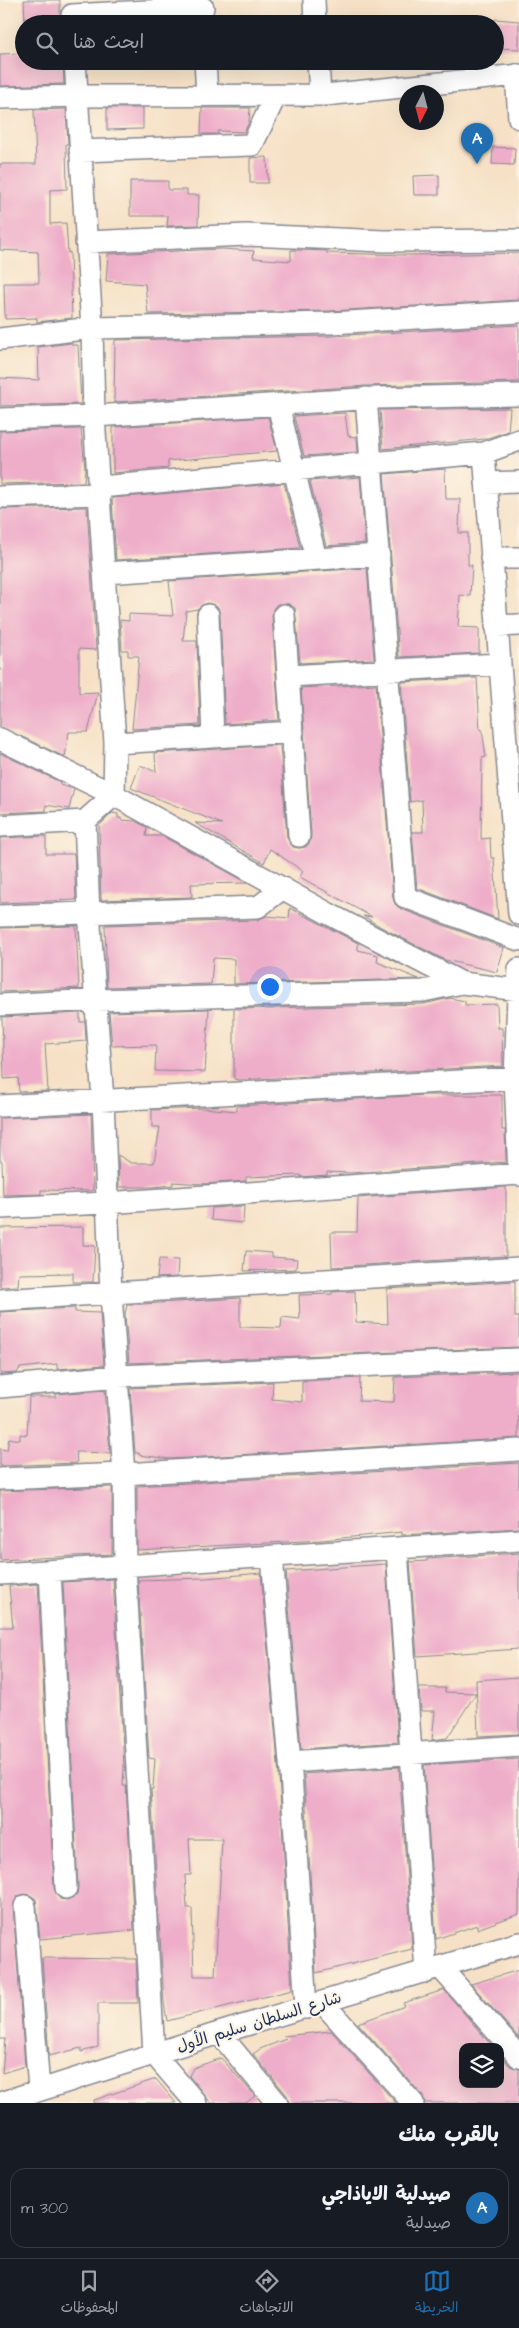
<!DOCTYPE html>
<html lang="ar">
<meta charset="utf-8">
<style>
:root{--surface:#171b24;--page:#242831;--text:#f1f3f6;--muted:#9ea1a6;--line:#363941;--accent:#1f6fb2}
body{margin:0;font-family:"Architects Daughter","Playpen Sans Arabic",sans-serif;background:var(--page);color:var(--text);direction:rtl}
.controls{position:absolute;right:15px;bottom:15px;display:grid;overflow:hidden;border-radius:10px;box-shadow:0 5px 20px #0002}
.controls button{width:45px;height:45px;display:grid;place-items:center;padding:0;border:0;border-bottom:1px solid var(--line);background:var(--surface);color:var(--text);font:25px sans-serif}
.compass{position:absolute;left:399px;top:85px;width:45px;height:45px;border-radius:50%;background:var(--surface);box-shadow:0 5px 20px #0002;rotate:186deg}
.you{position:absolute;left:269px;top:986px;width:18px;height:18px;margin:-12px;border:4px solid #fff;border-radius:50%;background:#1a73e8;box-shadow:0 0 0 8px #1a73e833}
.badge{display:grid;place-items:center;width:32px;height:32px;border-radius:50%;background:var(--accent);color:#fff;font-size:16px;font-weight:700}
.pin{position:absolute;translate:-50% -41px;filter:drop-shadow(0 1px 2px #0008)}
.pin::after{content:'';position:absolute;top:26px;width:18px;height:15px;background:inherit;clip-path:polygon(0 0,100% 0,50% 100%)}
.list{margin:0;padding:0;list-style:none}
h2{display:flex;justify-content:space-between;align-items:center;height:65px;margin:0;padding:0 20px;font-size:21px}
h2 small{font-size:16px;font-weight:400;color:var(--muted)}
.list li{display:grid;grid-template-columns:32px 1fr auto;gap:15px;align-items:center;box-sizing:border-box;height:80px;margin:0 10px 10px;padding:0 10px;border:1px solid var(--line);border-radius:15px}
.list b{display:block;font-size:19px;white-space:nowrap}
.list p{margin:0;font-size:16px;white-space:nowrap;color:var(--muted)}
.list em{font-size:16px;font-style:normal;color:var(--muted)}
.icon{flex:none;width:28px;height:28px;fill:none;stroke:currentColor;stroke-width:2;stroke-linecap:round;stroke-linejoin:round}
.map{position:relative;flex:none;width:519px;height:2103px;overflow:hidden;direction:ltr}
.search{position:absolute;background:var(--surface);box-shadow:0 5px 20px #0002;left:15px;right:15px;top:15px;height:55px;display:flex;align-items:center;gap:12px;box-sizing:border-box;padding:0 18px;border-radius:28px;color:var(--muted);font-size:19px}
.sheet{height:155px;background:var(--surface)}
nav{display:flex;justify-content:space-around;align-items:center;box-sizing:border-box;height:70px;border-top:1px solid var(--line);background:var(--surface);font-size:14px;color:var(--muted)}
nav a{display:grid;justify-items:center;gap:2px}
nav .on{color:var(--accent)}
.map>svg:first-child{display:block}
.building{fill:#eeadc9;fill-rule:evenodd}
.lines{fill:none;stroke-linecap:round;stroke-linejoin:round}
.minor-casing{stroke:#888892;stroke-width:24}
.minor{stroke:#fff;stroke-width:21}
.labels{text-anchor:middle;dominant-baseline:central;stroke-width:4.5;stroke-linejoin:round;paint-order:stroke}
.street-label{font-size:16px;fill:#1b2f5e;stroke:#fcf5e5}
</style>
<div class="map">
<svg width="519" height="2103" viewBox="0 0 519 2103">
<rect width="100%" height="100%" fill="#fcf5e5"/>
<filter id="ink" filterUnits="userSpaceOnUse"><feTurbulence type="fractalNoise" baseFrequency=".02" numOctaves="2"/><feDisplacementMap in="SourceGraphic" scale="10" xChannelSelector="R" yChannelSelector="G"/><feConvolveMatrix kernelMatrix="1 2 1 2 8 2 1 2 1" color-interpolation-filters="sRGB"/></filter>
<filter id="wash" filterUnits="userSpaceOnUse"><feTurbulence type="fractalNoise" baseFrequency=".0096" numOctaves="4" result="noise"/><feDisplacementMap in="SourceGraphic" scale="20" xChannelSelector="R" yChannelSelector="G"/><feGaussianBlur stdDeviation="1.12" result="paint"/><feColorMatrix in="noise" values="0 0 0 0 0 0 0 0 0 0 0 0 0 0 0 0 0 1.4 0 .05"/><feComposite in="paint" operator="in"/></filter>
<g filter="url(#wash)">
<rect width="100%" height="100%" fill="#f6e1c6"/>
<g id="blocks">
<path class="building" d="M24,0h36v24h-35z
M495,19l24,2v28l-24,-1z
M22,53v8h41l1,23 -64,2v-32z
M107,108h36v21l-36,1z
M202,108h48l-1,14 -5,10 -26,-1v3h-17z
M66,109l2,35h-2l1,45 -17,1v34l16,-1 2,30 2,-1 2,66 -35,4v-4l-32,1 -1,-36h35l-1,-31 -38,-2v-86h36l-2,-54z
M493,147l22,1 -1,17 -22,-1z
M267,157l1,26h-18v-25z
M439,175v20h-25l-1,-19z
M130,181h38v9h19v5h12l-1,30 -31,1 1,-10h-38z
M222,249l32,2 -1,7 38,3v-11h9l27,1v2l83,2 109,-2v47l-189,11 -182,3 -3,-30 -39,-3 2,-27z
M519,325v57l-153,4 -252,16 1,-62 216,-4z
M72,343v2h6l3,59 -81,2v-28l39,2 -1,-33z
M510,408l-2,23 -23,8 -102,10 -3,-39z
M345,413l3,23 9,1 1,15 -54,4 -10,-40z
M268,417l9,34 -109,10v7l-55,5v-46z
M81,429l4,39 -1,14 -84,2v-53z
M445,469l1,30h14l-1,34h9v32h4l-2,31 -10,-1 -2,32 21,1v25l-80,4 -15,-183z
M360,477l5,66 -39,3 -16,-65z
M284,483l16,65 -184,12 -4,-60 2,-2z
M87,507l9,143 -17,-1v44l19,-1 -10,40h-19l-4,25 -65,-30v-218z
M367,568l7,91 -74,4 -5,-55 -6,-4h-12l-4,5 -1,7 7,104 -54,4 -5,-110 -2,-7 -11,-4 -10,6 -11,2 -3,30h14l3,84 -68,4 7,-73h-11v-6h-6l-2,-30 9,1v-7l44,2 -4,-35z
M477,678l3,52 2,-1 4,28 -4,1 -1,81 9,-1 1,20h3l4,61 -81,-31 -5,-56h11l-1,-32 -12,2 -9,-120z
M376,684l17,214 2,6 6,5 103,39 -7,24 -52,-12 -64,-33 -18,-11 9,1 -72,-40 3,-6 -33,-22 -6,14 -69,-40 27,1 -91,-36 9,-23 16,7 -1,-19 125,-8 7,92 6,10 6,1 7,-1 4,-5 1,-7 -10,-147z
M0,753l60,29v3l14,4 -5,20 -23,-4v6l-46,2z
M112,813l6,1v4h3v2l14,1 12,6 -1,9h16l86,47 -57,1 1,13 -91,3 -2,-74z
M46,836v18h28l2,46 -76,3v-65z
M290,908l68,35v7l20,5 -1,7 42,17 -185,5v-25l-21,-1 -2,26 -104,3 -2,-62 152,-5 10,-4 22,2z
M76,926l3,62 -79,4v-64z
M450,998l15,3v4l32,-1 1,24h4l1,38 -264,14 -5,-1v-70l189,-5z
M209,1009l-4,63 -50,-1 1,-26 -44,1 -3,-34z
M80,1013v9h5l1,19 -41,3 3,47 -29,1 -1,-14 -14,1 -2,-62z
M425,1095h77v35h3l1,32 -155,11 -24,-1v3l-26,2v-2l-55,2v4l-44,3 -29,-2v3l-20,2h-34l-1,-32 13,8h23l6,-36h-8v-17l50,-2 35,3v-5z
M91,1114l2,77 -52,-1v4l-38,1 -1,-34h-2v-43z
M506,1187v69l-174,11 -1,-35h26l1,-34z
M244,1206l-1,17 -32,-3 1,-12z
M83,1227v18l12,1 -2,36h-20v-9l-54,1 -1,12 -18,1v-59z
M246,1251l26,2v4l25,2 -1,10 -52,2z
M159,1259l19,1 -1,17 -20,1z
M515,1281v36h4v30l-390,16 -4,-49 2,-9 113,-7v29l41,1 1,-11 18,2 -1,-24 33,-1v-2l23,-1 1,31 32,2 -1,-35z
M75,1308v4l25,1 4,52 -47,4v-5l-37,4 -3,5 -17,1v-62z
M518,1372l1,66 -349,21 -31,-4v-2h-4l-5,-65 143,-6 -1,17 30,3v-21l58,-3 -1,23 35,1 1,-25z
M105,1390l5,63 -34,-1 1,11 -77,3v-17l7,1 2,-12 11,2v-6l7,1 2,-38h27v-3z
M519,1463v65l-117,7v-3l-80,8 -185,10v-64z
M112,1487v67l-112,6v-69z
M519,1553v96l-102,7 -7,-94 17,-1v-2z
M386,1564l12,178 -97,7 -15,-178z
M261,1573l18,202 13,215 -125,31 -3,-18 -13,-214h2l2,-30 -6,-1 -11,-178 68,-2zM189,1839h33l-7,137h-21l-2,-68h-5l-2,-33h6z
M113,1579l11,187 -1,20h3l8,144 -94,9 -4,-40 -6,-4 -6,-1 -6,2 -5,11 12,159 -23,7 3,-34h-5v-412h13l-4,-41 29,-2 16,305 6,10 7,1 10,-6 1,-7 -15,-305z
M519,1677v57l-41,2 -2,-56z
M419,1688h26v4l31,1 -29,45 -15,2 3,-29h-14z
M519,1759v155l-42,15v-4l-41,14 -12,-174z
M399,1767l13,182 -96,24 -12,-199z
M42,1958l94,1 2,44h-40v44l-17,5v-4l-32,8z
M519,1970v68l-48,-54z
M444,1990l49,57h-30v37h37v-29l10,11 9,3v34h-94l-3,-8 -64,-72 47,-17 -2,-3z
M331,2031l65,72h-107l-2,-8 -34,-41 7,-5 26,-10 -3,-3z
M221,2058l34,38 -9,7h-35l-22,-27 4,-8z
M156,2079l20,24h-82v-3z"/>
</g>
</g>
<g filter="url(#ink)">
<use href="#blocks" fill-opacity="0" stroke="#888892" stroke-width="1"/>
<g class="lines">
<defs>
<path id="minor" d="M314,0l1,24
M72,15l131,-7
M75,61l17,267 2,88 21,327 -1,52 -29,26 4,91 14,188 8,194 13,180 1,93 29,487 42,49
M205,61l2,34
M318,61l2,34
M516,75l3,43
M0,98l77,-2 248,-1 194,-20
M80,151l172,-6 24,-50
M86,242l161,-7 137,6 135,-1
M0,339l92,-11 239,-5 188,-11
M366,398l39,499 114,43
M278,405l38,154
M0,419l94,-3 282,-18 143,-3
M484,453l35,461
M486,483l33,-1
M100,487l384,-34 35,-13
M0,497l100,-3
M491,558h28
M105,573l274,-18
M208,615l5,122
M284,615l15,221
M496,626l23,-1
M289,676l210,-12
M0,739l114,56 215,119 133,69 57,7
M115,743l178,-11
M0,826l85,-5
M0,916l258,-9 25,-19
M519,969l-4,109 4,97
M0,1005l95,-5 328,-9 39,-8
M0,1106l515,-28
M0,1208l106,-5 413,-29
M0,1300l519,-32
M0,1387l118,-11 401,-17
M0,1479l124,-5 395,-24
M397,1549l29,423
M272,1557l19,217 15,234
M50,1571l16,317
M0,1574l519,-34
M290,1762l229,-16
M25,1906l14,184
M441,1968l78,89
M323,2003l90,100
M219,2033l58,70
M0,2103l219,-70 300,-90"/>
</defs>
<use href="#minor" class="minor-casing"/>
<use href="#minor" class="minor"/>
</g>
</g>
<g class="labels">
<g class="street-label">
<text transform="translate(259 2022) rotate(-17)">شارع السلطان سليم الأول</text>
</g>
</g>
</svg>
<div class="controls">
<button><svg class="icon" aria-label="layers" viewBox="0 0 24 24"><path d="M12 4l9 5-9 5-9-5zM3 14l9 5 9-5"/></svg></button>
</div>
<svg class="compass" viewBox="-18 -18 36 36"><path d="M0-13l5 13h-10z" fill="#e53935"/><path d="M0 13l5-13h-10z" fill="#9ea1a6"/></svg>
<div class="you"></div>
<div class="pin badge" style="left:477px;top:164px">A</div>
<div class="search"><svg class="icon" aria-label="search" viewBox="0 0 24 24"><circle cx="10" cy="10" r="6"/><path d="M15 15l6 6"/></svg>ابحث هنا</div>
</div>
<section class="sheet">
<h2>بالقرب منك<small></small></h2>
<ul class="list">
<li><span class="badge">A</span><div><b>صيدلية الاياذاجي</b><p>صيدلية</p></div><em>300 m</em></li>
</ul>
</section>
<nav>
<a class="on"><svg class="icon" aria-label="map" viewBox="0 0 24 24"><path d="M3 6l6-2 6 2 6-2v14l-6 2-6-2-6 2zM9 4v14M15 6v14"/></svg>الخريطة</a>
<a><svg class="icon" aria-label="directions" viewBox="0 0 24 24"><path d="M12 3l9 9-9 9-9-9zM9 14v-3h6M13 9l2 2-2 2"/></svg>الاتجاهات</a>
<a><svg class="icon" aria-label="saved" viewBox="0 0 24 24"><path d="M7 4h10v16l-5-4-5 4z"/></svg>المحفوظات</a>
</nav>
